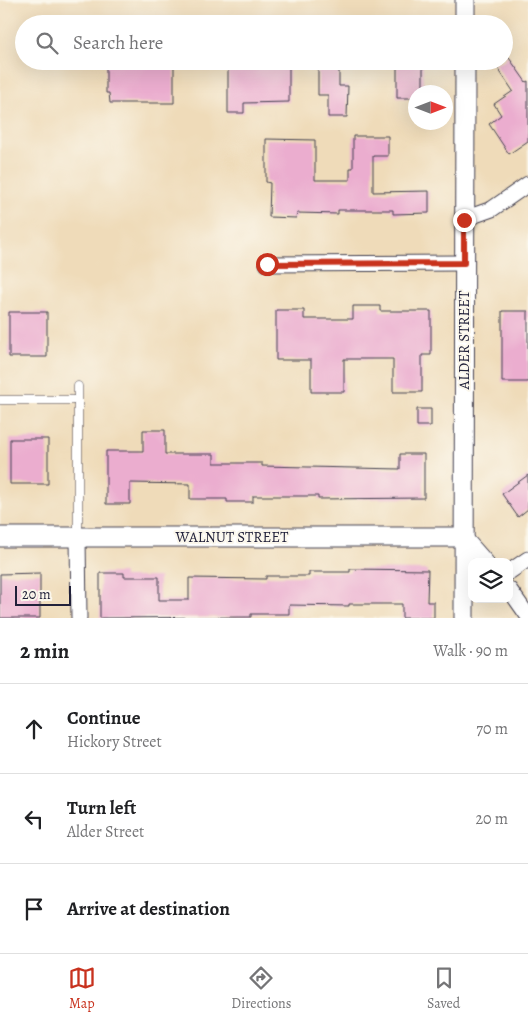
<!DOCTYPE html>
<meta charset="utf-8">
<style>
:root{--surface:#fff;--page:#f2f2f2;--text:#202124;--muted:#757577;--line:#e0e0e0;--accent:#c8321e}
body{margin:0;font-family:Alegreya,serif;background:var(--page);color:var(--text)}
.controls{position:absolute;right:15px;bottom:15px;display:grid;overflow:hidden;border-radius:10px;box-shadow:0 5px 20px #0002}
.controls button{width:45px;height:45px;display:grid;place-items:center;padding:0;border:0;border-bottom:1px solid var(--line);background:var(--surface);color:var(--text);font:25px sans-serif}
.compass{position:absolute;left:408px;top:85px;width:45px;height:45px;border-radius:50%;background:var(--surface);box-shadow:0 5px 20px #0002;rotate:90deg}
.scale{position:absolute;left:15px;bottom:12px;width:56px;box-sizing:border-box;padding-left:5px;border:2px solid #22223b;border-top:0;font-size:14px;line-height:18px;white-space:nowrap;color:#22223b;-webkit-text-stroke:4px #fbf7ec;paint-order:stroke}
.stop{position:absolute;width:15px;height:15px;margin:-11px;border:4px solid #c8321e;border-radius:50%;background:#fff}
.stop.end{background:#c8321e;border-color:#fff;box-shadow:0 1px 5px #0008}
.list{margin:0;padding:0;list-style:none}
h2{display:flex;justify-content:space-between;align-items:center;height:65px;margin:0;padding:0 20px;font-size:21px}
h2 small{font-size:16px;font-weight:400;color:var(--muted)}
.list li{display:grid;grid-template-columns:32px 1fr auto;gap:15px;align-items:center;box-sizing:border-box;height:90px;padding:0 20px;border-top:1px solid var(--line)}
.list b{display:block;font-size:19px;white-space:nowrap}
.list p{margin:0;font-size:16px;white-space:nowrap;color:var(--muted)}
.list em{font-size:16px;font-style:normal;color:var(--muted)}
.icon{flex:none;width:28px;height:28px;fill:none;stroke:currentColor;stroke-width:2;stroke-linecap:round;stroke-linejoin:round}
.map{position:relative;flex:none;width:528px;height:618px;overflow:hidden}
.search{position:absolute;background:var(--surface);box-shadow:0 5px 20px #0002;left:15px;right:15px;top:15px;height:55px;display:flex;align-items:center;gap:12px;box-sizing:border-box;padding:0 18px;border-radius:28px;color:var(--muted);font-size:19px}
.sheet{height:335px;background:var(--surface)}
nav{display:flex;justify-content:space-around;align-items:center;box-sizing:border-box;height:70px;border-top:1px solid var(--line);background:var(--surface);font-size:14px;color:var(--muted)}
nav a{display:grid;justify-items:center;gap:2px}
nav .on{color:var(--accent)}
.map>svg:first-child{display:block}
.building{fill:#ebadcf}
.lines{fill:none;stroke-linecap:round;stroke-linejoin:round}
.service-casing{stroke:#413e4e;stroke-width:9}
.minor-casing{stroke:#413e4e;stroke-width:17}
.tertiary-casing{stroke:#413e4e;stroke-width:21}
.service{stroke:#fff;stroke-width:8}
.minor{stroke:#fff;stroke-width:15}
.tertiary{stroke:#fff;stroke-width:19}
.route{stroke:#c8321e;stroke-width:6}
.labels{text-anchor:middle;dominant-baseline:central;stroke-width:4;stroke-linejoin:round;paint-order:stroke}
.street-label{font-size:15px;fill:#22223b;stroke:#fbf7ec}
</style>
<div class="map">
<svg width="528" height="618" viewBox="0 0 528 618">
<rect width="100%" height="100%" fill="#fbf7ec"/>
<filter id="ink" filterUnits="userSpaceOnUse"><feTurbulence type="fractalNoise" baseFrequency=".02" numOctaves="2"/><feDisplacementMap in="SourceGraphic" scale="10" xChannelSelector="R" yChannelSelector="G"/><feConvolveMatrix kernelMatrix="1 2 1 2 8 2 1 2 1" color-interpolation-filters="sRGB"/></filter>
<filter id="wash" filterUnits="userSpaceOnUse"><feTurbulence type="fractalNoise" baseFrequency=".0096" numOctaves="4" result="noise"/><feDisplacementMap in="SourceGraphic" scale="20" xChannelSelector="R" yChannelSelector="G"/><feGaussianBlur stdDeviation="1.12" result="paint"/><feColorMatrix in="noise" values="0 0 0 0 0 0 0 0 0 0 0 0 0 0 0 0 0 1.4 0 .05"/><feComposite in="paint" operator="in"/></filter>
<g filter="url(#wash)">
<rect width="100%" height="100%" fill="#efdbb9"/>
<g id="blocks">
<path class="building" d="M507,55l19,27 2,-1v60l-19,13 -20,-30 12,-9 -7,-11 19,-13 -18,-27 9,-3z
M106,61h68v42h-64l-1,-10h-3z
M228,61h61v41l-45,1v10h-16z
M318,61h21v25h9l-1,31h-19v-22h-10z
M397,61h26v31h-7v6h-19z
M353,136h35v20h-15v36l56,-1v22l-36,1v-4h-55v4l-41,-1 -1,5 -27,-1 1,-34 -4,-1v-43l49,1v40h35v-12h3z
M353,306h27v5h51v44h-9v37h-29v-33h-49v33h-33v-32h-35v-50h28v9h49z
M502,311h26v71h-26z
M9,312h38v45h-38z
M417,409h14v17h-14z
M143,430h22v24h49v9h48v3l138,3v-15h24v44l-106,1v-3h-65v6h-26v-3h-37v-15l-60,-1v21h-24v-53h37z
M10,439h38v45h-38z
M528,475v34l-10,8 -16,-23z
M350,569l78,1 -1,32h7v16h-32v-14h-53v2l-60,-1v9h-38v3l-151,1v-45h24v4h35v23h30v-22l77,1v-3h43v-4h41z
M40,573v45h-40v-44z"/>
</g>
</g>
<g filter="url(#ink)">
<use href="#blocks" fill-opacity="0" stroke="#413e4e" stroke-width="1"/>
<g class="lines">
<defs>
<path id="service" d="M0,400h78
M78,537v-151"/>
<path id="minor" d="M464,219l28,-10 36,-25
M267,264l197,-1
M78,537l1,81
M464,537l22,25
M509,572l19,-13
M509,589l19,27"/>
<path id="tertiary" d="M465,24v-24
M0,537h464
M464,618l1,-557"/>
</defs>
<use href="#service" class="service-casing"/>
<use href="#minor" class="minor-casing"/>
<use href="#tertiary" class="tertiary-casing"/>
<use href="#service" class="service"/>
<use href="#minor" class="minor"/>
<use href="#tertiary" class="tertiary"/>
</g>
</g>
<g class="lines" filter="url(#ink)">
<path class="route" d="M267,264l197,-1v-43"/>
</g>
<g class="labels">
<g class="street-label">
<text transform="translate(464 340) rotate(-90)">ALDER STREET</text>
<text x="232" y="537">WALNUT STREET</text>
</g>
</g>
</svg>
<div class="controls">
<button><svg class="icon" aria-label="layers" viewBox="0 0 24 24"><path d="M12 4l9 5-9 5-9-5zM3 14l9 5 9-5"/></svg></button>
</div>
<svg class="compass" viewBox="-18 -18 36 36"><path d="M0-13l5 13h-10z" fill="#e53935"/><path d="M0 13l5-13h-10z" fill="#757577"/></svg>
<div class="scale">20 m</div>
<div class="stop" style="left:267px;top:264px"></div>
<div class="stop end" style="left:464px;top:220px"></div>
<div class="search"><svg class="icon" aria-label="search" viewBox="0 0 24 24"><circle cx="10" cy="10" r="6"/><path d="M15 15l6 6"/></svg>Search here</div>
</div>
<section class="sheet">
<h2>2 min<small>Walk · 90 m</small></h2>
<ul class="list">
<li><svg class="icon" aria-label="ahead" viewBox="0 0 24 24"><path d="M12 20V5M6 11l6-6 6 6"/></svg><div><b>Continue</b><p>Hickory Street</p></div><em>70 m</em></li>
<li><svg class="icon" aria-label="left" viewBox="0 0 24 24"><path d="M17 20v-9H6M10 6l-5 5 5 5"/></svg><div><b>Turn left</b><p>Alder Street</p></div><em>20 m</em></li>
<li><svg class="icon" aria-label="arrive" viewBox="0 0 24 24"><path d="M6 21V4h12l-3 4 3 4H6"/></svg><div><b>Arrive at destination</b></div></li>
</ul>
</section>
<nav>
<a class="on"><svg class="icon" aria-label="map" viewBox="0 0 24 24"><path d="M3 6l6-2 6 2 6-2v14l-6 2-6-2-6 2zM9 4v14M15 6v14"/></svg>Map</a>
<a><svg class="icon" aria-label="directions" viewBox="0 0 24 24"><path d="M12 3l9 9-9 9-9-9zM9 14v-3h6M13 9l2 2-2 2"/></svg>Directions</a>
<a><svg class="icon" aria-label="saved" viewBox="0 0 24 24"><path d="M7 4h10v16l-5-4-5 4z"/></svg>Saved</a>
</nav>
